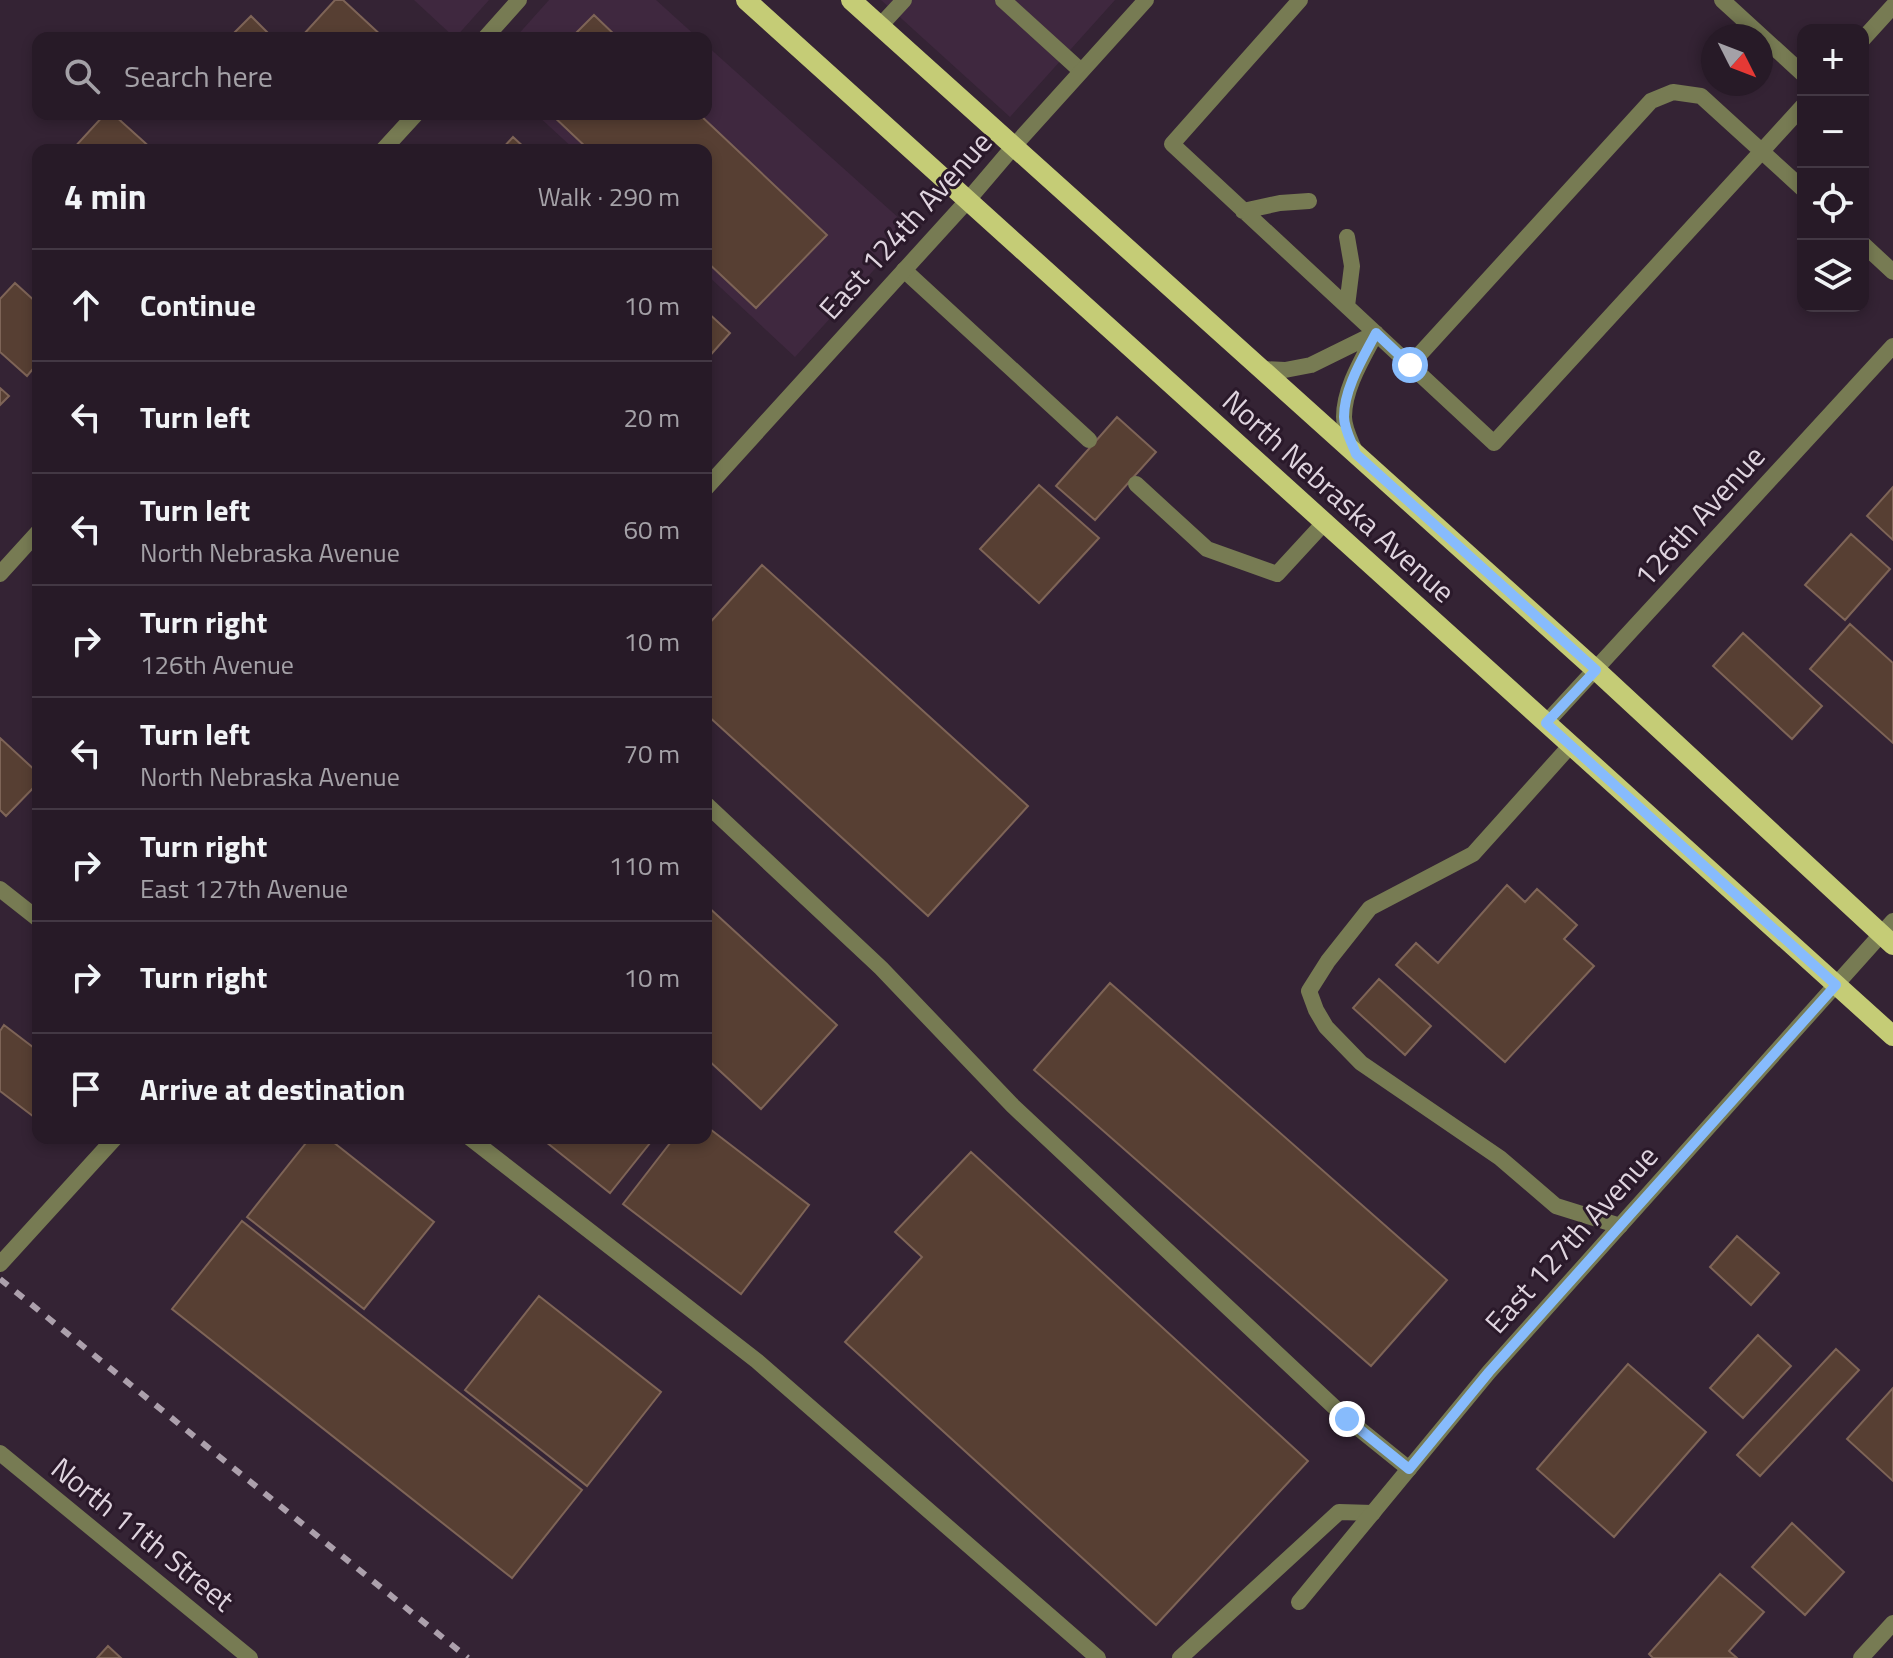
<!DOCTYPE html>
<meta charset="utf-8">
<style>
:root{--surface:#271a27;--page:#332733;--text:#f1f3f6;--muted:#a4a1a7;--line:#433844}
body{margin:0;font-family:"Titillium Web",sans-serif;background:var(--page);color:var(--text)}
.controls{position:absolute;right:24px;top:24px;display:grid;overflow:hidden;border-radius:16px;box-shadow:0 4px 12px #0003}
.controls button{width:72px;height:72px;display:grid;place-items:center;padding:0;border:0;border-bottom:2px solid var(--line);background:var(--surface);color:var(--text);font:40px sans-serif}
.compass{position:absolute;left:1701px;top:24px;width:72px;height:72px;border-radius:50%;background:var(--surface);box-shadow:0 4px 12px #0003;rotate:132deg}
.stop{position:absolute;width:24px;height:24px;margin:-18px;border:6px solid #87bbfc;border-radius:50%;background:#fff}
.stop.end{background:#87bbfc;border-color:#fff;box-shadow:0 2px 8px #0008}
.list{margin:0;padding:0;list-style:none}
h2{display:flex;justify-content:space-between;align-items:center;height:104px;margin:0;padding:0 32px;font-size:34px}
h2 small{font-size:26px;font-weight:400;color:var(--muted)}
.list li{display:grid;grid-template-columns:52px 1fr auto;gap:24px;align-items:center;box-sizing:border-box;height:112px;padding:0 32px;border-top:2px solid var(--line)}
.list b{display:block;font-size:30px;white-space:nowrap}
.list p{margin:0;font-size:26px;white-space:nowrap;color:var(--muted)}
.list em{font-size:26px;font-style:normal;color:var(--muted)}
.icon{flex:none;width:44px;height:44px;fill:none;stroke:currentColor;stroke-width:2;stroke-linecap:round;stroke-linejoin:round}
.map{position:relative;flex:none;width:1893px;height:1658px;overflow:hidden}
.search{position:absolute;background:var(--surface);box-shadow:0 4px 12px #0003;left:32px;top:32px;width:680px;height:88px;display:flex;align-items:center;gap:20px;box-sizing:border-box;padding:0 28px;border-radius:16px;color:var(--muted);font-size:30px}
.panel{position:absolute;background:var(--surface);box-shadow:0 4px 12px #0003;left:32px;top:144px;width:680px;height:1000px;border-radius:16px}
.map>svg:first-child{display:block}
.built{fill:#3f283f}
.building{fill:#573f33;stroke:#7e6457;stroke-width:2}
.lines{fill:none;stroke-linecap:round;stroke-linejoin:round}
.service{stroke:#777b53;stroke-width:16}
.minor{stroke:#777b53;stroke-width:16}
.primary{stroke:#c5cc76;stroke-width:20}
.rail{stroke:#aca0ac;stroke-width:6;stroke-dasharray:10 10;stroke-linecap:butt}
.route{stroke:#87bbfc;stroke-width:10}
.labels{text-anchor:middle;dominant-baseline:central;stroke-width:6;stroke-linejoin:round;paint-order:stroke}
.street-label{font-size:30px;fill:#dfd4df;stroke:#2a192a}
</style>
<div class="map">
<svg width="1893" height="1658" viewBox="0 0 1893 1658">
<rect width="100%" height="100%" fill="#342334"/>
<path class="built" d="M414,0h75l-34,38z
M549,0h107l42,38h-183z
M881,0h234l-105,117z
M706,45l205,184 -116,128 -89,-83v-124h-131l-39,-36h170z"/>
<path class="building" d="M335,0h8l41,38h-78l-3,-3z
M594,15l24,23h-47z
M251,16l22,22h-44z
M105,114h8l40,36h-81z
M551,114h148l128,121 -71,73 -50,-47v-111h-117z
M513,137l14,13h-26z
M15,283l23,21v59l-11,13 -27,-24v-53z
M706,311l24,22 -24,27z
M0,388l9,8 -9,9z
M1117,417l39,35 -61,68 -39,-34z
M1039,485l60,53 -60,65 -59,-54z
M1893,487v53l-26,-24z
M1851,534l39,35 -45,51 -40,-35z
M762,565l266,241 -100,110 -222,-202v-87z
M1850,624l43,39v80l-83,-74z
M1743,633l79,73 -30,33 -79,-73z
M0,738l38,35v10l-32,33 -6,-6z
M1507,885l18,17 12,-13 40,36 -13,14 30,27 -89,96 -109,-97 20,-22 22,20z
M706,905l131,120 -76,84 -55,-51z
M1379,979l52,47 -26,29 -52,-47z
M1110,983l337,297 -76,86 -337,-296z
M4,1025l34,26v69l-38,-29v-60z
M706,1126l103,79 -68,89 -118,-90 51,-66h32z
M310,1138h18l106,84 -70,87 -117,-92z
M541,1138h113l-44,55z
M971,1152l337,309 -152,164 -311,-283 77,-85 -27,-25z
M242,1221l340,269 -70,88 -340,-269z
M1737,1236l42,37 -28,32 -41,-38z
M539,1296l122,96 -74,94 -122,-96z
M1758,1335l33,31 -48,52 -33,-30z
M1836,1349l23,21 -99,106 -23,-21z
M1628,1364l78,68 -92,105 -77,-68z
M1893,1388v93l-46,-42z
M1792,1523l52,49 -39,43 -53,-48z
M1720,1574l44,38 -35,39 8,7h-84l-4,-4z
M108,1646l13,12h-24z"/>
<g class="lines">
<path class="service" d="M1003,0l78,71
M1300,0l-128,144 238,221
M1722,0l81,74
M880,26l24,-26
M1863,39l30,-33
M1803,106l-41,45 -268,292 -84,-78 241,-264 22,-9 28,4 102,93
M1243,211l37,-8 29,-2
M1863,244l30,28
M904,270l185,170
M1347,306l5,-40 -5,-29
M1262,369l23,1 26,-5 65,-32
M1356,454c-4,-11 -12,-25 -12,-37 0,-29 19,-59 32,-84
M1136,484l71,65 70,25 47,-51
M1570,746l-97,108 -103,54 -42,53 -19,30 7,19 10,17 35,36 139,95 56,48 64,20
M706,804l175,164 132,138 334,313 62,50
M470,1138l287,223 341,297
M1180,1658l159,-146 34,1"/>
<path class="minor" d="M485,38l34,-38
M383,150l33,-36
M706,488l262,-288 46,-54 132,-146
M0,574l38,-42
M1546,723l347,-377
M0,889l38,30
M0,1264l115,-126
M0,1453l250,205
M1299,1602l190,-230 404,-451
M1861,1658l32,-35"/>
<path class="primary" d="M746,0l1147,1036
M851,0l745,670 297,275"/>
<path class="rail" d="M0,1279l468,379"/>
</g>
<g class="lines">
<path class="route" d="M1347,1419l62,50 80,-97 347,-387 -290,-262 50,-53 -240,-216c-4,-11 -12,-25 -12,-37 0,-29 19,-59 32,-84l34,32"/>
</g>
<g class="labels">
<g class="street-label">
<text transform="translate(905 225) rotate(-48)">East 124th Avenue</text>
<text transform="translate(1339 496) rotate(42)">North Nebraska Avenue</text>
<text transform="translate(1699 516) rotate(-48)">126th Avenue</text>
<text transform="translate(1571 1239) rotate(-48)">East 127th Avenue</text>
<text transform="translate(143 1534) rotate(39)">North 11th Street</text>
</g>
</g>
</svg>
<div class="controls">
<button>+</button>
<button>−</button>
<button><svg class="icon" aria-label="locate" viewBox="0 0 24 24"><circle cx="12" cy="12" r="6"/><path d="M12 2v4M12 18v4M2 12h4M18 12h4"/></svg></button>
<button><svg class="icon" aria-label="layers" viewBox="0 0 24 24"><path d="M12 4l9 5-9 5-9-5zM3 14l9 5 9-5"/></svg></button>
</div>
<svg class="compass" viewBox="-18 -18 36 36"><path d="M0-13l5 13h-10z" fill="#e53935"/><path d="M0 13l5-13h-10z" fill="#a4a1a7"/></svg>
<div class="stop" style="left:1410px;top:365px"></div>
<div class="stop end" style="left:1347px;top:1419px"></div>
<div class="search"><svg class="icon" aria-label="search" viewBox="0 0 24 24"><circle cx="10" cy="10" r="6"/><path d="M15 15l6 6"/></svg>Search here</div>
<section class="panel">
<h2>4 min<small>Walk · 290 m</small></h2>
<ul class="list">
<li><svg class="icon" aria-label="ahead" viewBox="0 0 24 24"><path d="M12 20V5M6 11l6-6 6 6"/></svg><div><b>Continue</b></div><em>10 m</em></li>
<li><svg class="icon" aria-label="left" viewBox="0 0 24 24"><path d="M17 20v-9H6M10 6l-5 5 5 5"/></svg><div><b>Turn left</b></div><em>20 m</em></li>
<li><svg class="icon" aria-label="left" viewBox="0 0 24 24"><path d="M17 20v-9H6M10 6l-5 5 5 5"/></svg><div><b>Turn left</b><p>North Nebraska Avenue</p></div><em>60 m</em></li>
<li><svg class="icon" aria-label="right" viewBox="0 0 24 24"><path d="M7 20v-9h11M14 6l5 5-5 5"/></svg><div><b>Turn right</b><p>126th Avenue</p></div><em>10 m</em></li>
<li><svg class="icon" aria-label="left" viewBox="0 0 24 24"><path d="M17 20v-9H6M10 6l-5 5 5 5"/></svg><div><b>Turn left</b><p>North Nebraska Avenue</p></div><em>70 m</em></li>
<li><svg class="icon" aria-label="right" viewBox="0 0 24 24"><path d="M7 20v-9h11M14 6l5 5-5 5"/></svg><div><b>Turn right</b><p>East 127th Avenue</p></div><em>110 m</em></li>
<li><svg class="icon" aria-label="right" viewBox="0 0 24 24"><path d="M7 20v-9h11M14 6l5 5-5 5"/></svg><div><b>Turn right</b></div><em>10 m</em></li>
<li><svg class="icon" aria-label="arrive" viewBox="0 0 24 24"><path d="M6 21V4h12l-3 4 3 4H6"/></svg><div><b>Arrive at destination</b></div></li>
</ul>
</section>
</div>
